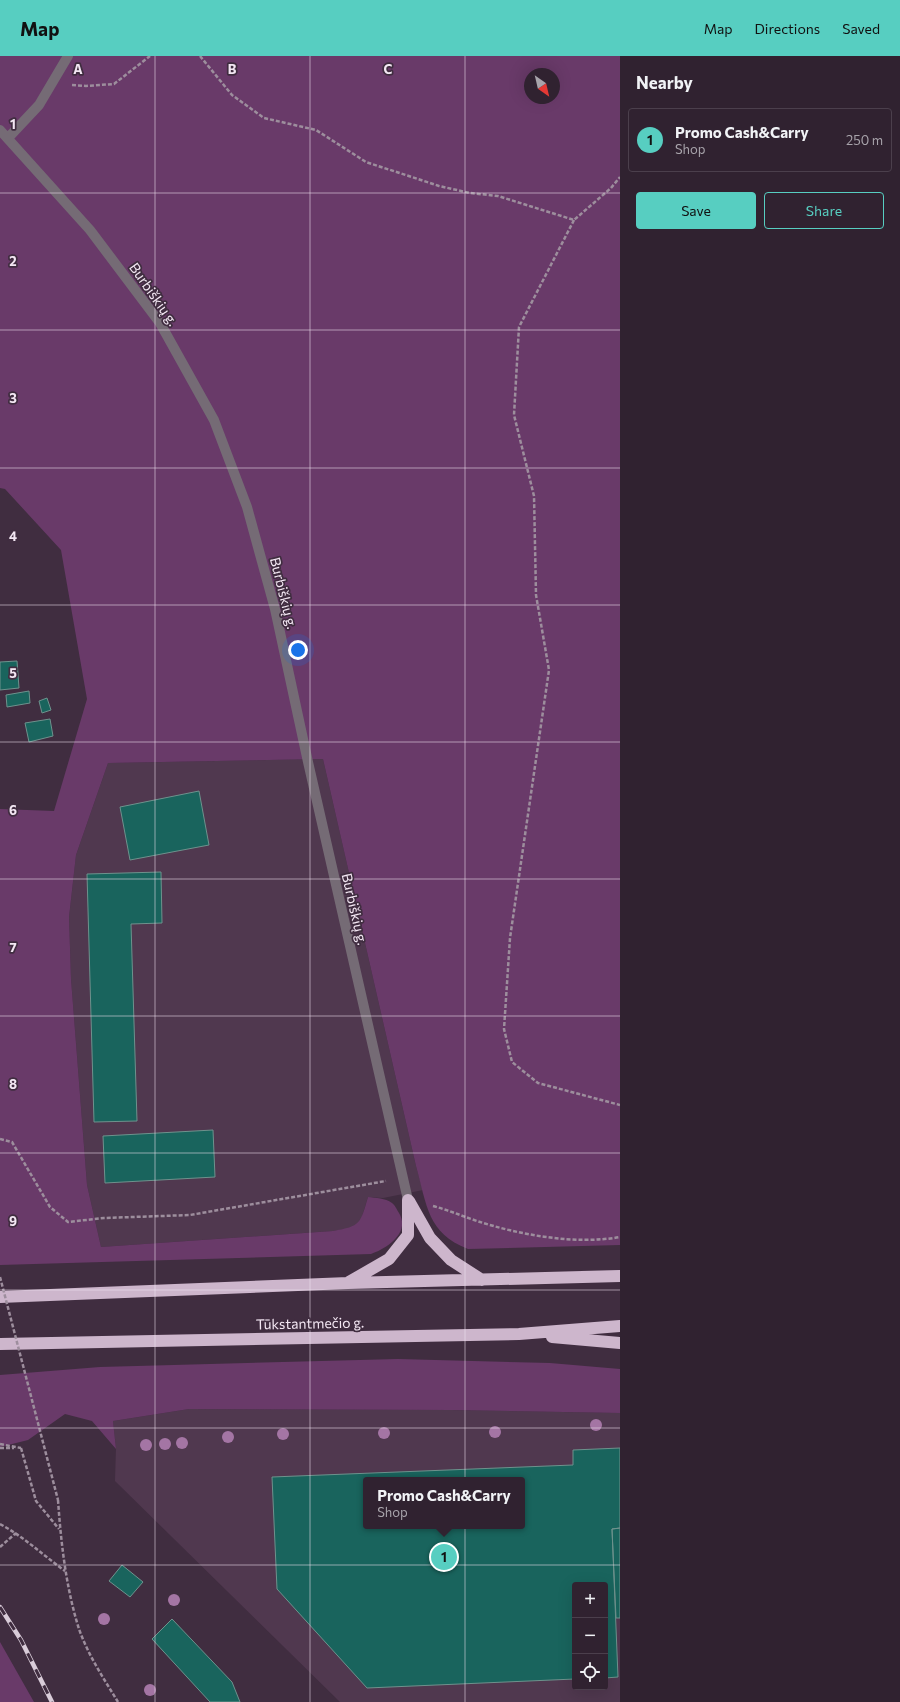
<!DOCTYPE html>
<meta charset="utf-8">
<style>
:root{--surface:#302230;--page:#382a38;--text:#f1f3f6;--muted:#a8a4ab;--line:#4b3f4c;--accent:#57cec1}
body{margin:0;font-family:Commissioner,sans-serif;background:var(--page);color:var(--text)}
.controls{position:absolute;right:12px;bottom:12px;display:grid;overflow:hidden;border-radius:4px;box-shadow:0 4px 16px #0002}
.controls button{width:36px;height:36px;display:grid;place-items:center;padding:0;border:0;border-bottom:1px solid var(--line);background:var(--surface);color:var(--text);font:20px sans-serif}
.compass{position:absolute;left:524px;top:12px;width:36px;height:36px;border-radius:50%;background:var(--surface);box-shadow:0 4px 16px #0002;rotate:146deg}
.you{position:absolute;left:298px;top:594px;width:14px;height:14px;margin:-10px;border:3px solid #fff;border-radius:50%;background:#1a73e8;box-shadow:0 0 0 6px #1a73e833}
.badge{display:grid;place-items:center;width:26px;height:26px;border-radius:50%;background:var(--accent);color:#111;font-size:13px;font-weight:700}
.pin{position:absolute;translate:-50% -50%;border:2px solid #fff;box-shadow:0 1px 4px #0006}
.popup{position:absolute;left:363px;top:1421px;width:162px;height:52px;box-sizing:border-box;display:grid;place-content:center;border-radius:4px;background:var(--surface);filter:drop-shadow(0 1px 3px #0005);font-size:13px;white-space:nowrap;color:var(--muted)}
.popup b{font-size:15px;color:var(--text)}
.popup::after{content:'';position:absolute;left:50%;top:100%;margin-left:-8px;border:8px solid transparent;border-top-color:var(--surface)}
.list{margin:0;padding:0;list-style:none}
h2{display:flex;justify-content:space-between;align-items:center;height:52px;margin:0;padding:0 16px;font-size:17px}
h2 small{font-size:13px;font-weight:400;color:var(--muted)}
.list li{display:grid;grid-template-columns:26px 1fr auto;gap:12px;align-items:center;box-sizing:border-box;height:64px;margin:0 8px 8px;padding:0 8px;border:1px solid var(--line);border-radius:4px}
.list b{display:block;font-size:15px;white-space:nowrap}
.list p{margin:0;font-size:13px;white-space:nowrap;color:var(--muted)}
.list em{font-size:13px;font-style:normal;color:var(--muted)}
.actions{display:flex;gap:8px;padding:12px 16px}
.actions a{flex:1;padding:9px 0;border:1px solid var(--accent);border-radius:4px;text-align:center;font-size:14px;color:var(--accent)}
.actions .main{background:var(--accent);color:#111}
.icon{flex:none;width:22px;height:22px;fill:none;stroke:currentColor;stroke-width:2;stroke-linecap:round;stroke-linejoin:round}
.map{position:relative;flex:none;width:620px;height:1646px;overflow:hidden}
header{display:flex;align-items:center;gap:24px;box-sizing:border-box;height:56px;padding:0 20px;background:var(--accent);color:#111}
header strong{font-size:19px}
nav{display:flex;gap:22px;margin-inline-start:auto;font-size:14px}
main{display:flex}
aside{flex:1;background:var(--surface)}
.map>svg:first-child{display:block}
.built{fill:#50384f;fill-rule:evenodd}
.green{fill:#693a69;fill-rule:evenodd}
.building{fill:#19645d;stroke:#6e928d;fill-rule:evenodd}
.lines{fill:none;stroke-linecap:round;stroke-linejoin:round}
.path{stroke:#9d8e9d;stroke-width:2.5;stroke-dasharray:4 2;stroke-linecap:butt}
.minor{stroke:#756b75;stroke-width:10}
.highway{stroke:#cdb6cc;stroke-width:12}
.rail-casing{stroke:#d9ccd9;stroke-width:4.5}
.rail{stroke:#402d40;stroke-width:3;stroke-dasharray:9;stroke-linecap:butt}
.path-bridge{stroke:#9d8e9d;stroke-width:2.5;stroke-dasharray:4 2;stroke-linecap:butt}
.tree{fill:#a475a4}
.grid{fill:none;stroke:#f3e7f3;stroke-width:1;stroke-opacity:0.55}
.labels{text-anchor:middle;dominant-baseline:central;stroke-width:3.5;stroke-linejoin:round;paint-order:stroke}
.street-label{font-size:14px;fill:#f3e7f3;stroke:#402d40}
.grid-label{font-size:13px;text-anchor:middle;font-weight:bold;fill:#f3e7f3;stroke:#402d40;stroke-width:3.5;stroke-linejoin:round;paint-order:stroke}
</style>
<header>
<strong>Map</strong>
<nav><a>Map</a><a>Directions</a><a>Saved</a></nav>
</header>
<main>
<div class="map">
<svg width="620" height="1646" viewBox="0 0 620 1646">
<rect width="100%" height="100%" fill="#402d40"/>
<path class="built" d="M323,703l93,407 7,24 -40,8 -15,-1 -7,23 -8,8 -20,3 -232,16 -14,-62 -16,-206 -2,-62 7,-62 32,-92z
M189,1353l264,1 167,3v289h-280l-225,-221 1,-32 -3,-28zM366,1424h156v46h-156zM575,1529h30v102h-30z"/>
<path class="green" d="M0,0h620v1189l-152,4c-41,-16 -41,-44 -52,-83l-93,-407 -215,4 -32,92 -7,62 2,62 16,206 14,62 232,-16c28,-5 27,-7 35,-34 8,1 17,1 24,6 3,2 5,7 7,10 12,20 -13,36 -28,41l-371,11v-456l54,2 33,-112 -26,-149 -56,-61 -5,-1zM530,18h24v24h-24z
M398,1303l152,4 70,6v44l-167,-3 -264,-1 -76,12 3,28 -24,-28 -27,-7 -37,26 -28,7v-72l100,-8z
M0,1586l34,60h-34z"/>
<path class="building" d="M17,605l2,27 -19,2v-28z
M29,635l1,12 -23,4 -1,-12z
M47,642l4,12 -9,3 -3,-12z
M50,663l3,17 -24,6 -4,-19z
M199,735l10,54 -79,15 -10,-53z
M161,816l1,51 -31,1 6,197 -43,1 -7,-248z
M213,1074l2,47 -110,6 -2,-47z
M620,1392v80l-8,1 6,148 -13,1v-93h-30v94l-208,9 -90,-99 -5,-112 301,-12v-15zM366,1424h156v46h-156z
M620,1472v90h-4l-4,-89z
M122,1509l21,17 -13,15 -21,-16z
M172,1563l60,63 8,20h-30l-58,-63z"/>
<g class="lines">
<path class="path" d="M200,0l32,39 32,23 52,12 50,32 73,24 31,7 28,3 76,24 37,-32 9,-11
M72,29l14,1 28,-2 36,-28
M574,164l-55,107 -5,88 20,81 2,99 13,75 -39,268 -6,91 8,33 26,21 82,22
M0,1083l12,3 38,65 18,15 36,-4 86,-3 196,-34
M433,1150c15,4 29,10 44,15 43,14 98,24 143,16
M0,1388l21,4
M0,1392h14
M21,1392l15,53 23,28
M58,1444c3,43 8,88 21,129 9,26 25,50 39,73
M0,1468c24,13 43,31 65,47
M0,1491l16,-14"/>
<path class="minor" d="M0,74l90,100 70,93 54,97 33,87 28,102 33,153 100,438
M8,82l31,-33 29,-49"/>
<path class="highway" d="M409,1145l21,37 21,22 31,20
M349,1226l40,-23 19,-24v-35
M0,1241l348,-14 272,-7
M552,1281l68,6
M0,1288l519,-10 101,-8"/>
<defs>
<path id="rail" d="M0,1551l21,33 31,62"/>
</defs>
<use href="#rail" class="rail-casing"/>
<use href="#rail" class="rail"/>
<path class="path-bridge" d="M0,1221l58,223"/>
</g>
<g class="tree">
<circle cx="596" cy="1369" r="6"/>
<circle cx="495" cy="1376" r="6"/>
<circle cx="384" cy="1377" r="6"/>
<circle cx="283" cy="1378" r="6"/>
<circle cx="228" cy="1381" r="6"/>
<circle cx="182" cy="1387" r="6"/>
<circle cx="165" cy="1388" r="6"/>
<circle cx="146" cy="1389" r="6"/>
<circle cx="174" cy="1544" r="6"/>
<circle cx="104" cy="1563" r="6"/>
<circle cx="150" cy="1634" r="6"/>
</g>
<path class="grid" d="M155,0v1646M310,0v1646M465,0v1646M0,137h620M0,274h620M0,412h620M0,549h620M0,686h620M0,823h620M0,960h620M0,1097h620M0,1234h620M0,1372h620M0,1509h620"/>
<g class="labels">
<g class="street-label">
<text transform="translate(154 238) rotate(55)">Burbiškių g.</text>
<text transform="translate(284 537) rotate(76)">Burbiškių g.</text>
<text transform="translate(355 853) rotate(77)">Burbiškių g.</text>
<text transform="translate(310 1267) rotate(-1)">Tūkstantmečio g.</text>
</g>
</g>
<g class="grid-label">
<text x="78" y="18">A</text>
<text x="232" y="18">B</text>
<text x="388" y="18">C</text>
<text x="13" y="73">1</text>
<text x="13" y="210">2</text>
<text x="13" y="347">3</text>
<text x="13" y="485">4</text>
<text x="13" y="622">5</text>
<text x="13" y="759">6</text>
<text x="13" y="896">7</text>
<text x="13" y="1033">8</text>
<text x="13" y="1170">9</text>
</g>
</svg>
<div class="controls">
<button>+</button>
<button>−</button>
<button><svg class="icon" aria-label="locate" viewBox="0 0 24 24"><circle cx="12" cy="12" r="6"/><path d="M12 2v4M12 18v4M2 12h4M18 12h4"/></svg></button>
</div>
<svg class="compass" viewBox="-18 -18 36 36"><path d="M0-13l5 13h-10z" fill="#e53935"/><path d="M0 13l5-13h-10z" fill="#a8a4ab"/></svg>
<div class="you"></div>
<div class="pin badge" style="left:444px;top:1501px">1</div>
<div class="popup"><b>Promo Cash&amp;Carry</b>Shop</div>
</div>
<aside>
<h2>Nearby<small></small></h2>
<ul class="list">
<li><span class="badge">1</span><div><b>Promo Cash&amp;Carry</b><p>Shop</p></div><em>250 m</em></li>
</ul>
<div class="actions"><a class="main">Save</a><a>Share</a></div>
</aside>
</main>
